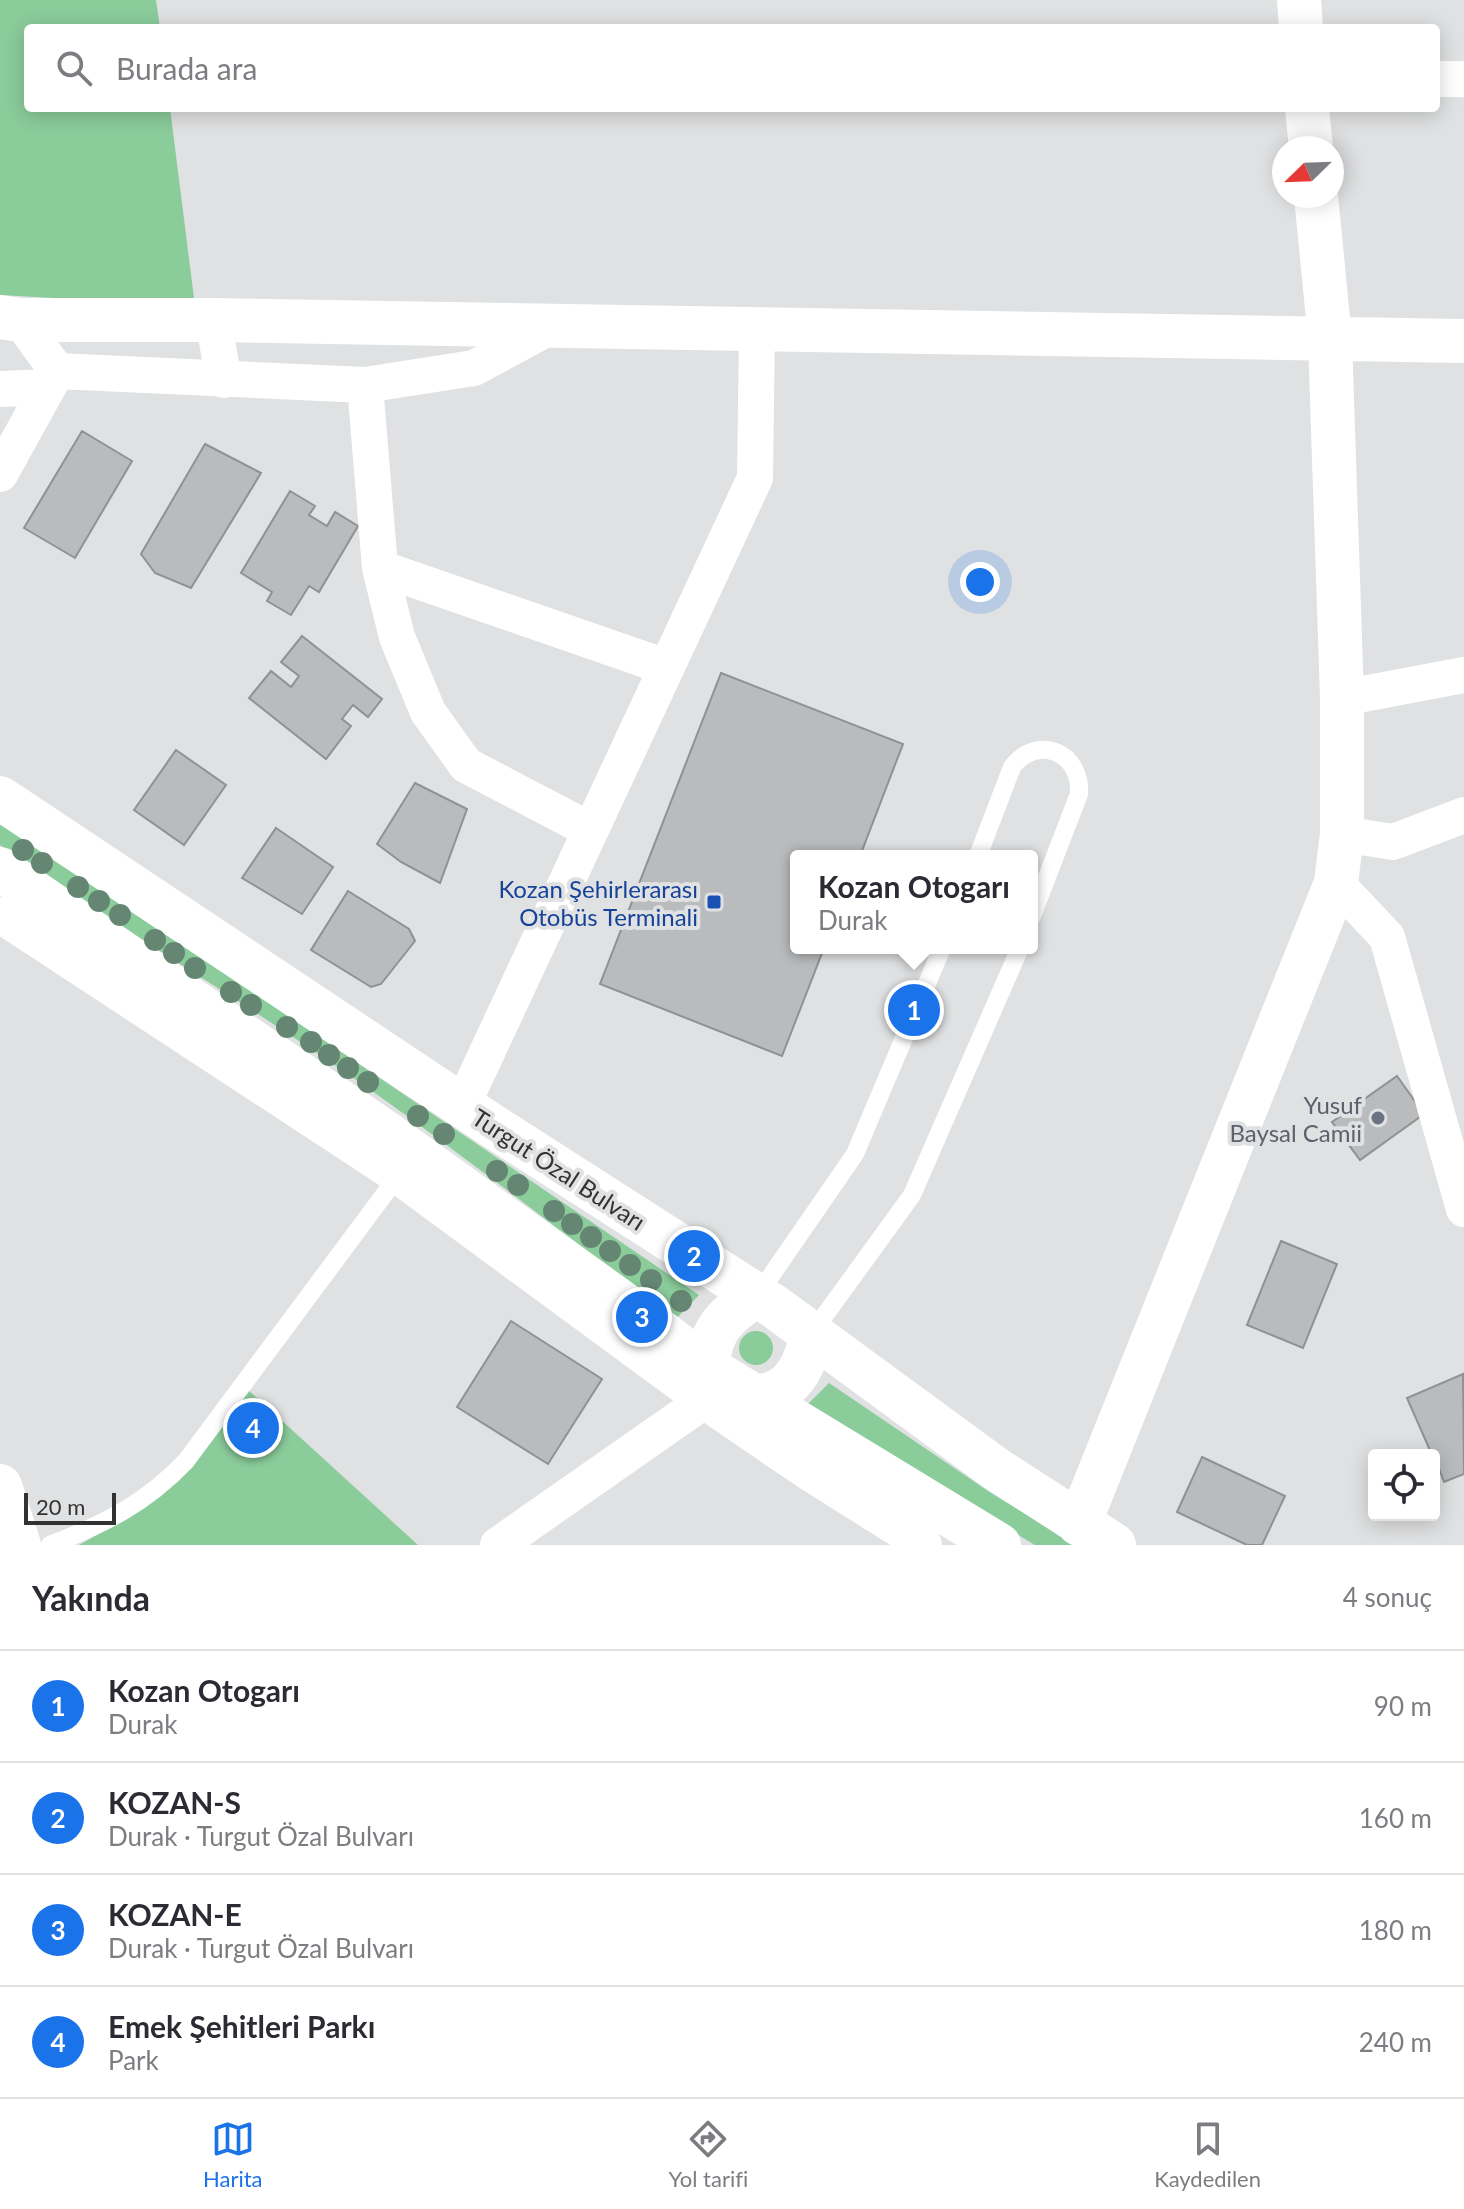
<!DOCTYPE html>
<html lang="tr">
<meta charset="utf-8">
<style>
:root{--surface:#fff;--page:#f7f7f7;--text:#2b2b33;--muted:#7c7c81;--line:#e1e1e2;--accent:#1a73e8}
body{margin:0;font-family:Lato,sans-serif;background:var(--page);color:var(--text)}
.controls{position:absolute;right:24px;bottom:24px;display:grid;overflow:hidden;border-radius:8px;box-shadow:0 4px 20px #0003}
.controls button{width:72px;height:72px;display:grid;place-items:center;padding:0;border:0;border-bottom:2px solid var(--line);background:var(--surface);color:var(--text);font:40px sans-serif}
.compass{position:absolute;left:1272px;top:136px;width:72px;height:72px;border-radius:50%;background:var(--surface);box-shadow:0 4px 20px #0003;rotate:247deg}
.scale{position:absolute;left:24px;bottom:20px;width:92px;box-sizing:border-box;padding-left:8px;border:4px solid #323232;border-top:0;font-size:22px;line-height:28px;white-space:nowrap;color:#323232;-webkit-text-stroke:6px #e0e1e2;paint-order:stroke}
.you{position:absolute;left:980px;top:582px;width:28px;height:28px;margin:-20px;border:6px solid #fff;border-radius:50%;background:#1a73e8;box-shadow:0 0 0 12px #1a73e833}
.badge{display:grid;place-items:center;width:52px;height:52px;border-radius:50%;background:var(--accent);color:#fff;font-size:26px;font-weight:700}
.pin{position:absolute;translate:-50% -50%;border:4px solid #fff;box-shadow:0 2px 8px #0006}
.popup{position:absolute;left:790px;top:850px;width:248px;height:104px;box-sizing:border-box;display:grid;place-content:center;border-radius:8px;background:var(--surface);filter:drop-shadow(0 2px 6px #0005);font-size:26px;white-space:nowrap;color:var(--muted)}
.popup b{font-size:30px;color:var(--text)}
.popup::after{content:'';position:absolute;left:50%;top:100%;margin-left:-16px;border:16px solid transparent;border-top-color:var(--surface)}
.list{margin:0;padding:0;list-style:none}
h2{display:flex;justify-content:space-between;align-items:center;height:104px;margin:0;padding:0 32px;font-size:34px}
h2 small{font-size:26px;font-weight:400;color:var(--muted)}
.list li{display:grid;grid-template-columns:52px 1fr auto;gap:24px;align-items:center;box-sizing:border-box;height:112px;padding:0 32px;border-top:2px solid var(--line)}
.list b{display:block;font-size:30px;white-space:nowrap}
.list p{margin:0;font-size:26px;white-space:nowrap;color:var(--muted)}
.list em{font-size:26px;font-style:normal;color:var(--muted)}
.icon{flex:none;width:44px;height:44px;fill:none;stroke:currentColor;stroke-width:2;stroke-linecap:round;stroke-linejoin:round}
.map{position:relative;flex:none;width:1464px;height:1545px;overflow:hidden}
.search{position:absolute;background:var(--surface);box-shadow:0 4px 20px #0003;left:24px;right:24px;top:24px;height:88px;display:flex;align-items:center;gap:20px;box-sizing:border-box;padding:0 28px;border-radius:8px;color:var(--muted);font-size:30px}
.sheet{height:552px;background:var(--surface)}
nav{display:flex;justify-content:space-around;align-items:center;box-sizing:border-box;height:112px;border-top:2px solid var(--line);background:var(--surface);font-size:22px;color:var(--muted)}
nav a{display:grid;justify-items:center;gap:4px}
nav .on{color:var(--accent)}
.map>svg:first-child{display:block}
.green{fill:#8bcc9b}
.building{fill:#babbbc;stroke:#909192;stroke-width:2}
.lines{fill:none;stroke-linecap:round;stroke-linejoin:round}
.lane{stroke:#fff;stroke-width:18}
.street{stroke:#fff;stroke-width:36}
.secondary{stroke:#fff;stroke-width:44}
.tree{fill:#668674}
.transit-dot{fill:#1a4fb4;stroke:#e0e1e2;stroke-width:3}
.worship-dot{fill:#6b7280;stroke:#e0e1e2;stroke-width:3}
.labels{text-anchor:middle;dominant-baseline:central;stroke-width:8;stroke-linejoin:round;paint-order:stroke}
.transit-label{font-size:24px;fill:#164399;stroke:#e0e1e2;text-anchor:end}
.worship-label{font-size:24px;fill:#5b616d;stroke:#e0e1e2;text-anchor:end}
.street-label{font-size:24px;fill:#323232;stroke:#e0e1e2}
</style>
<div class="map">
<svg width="1464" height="1545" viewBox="0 0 1464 1545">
<rect width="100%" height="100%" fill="#e0e1e2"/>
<path class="green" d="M0,0h156l4,28h-132v80h142l25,198 -195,-11z
M0,820l699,475 -23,24c-118,-90 -234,-181 -356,-264 -106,-71 -215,-137 -320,-210z
M739 1348a17 17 0 1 1 34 0a17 17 0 1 1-34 0Z
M829,1383l162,110 85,52h-41l-230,-138z
M246,1388l172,157h-339l55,-31z"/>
<path class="building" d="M82,431l50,30 -57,97 -51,-30z
M205,444l56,29 -70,115 -36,-15 -14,-19z
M290,491l25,15 -6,9 18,11 8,-14 23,14 -39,66 -10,-6 -18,29 -24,-14 5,-9 -31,-19z
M302,636l80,63 -14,18 -15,-12 -11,14 9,7 -25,33 -77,-61 22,-27 20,16 8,-11 -18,-14z
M721,673l182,71 -43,112h-64v92h28l-42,108 -182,-72z
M176,750l50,35 -42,60 -50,-35z
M415,783l52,26 -27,74 -39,-21 -24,-18z
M276,828l57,39 -31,47 -60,-36z
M348,891l61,38 6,12 -34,43 -10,3 -60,-37z
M1397,1076l27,38 -64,46 -28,-38z
M1281,1241l56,23 -34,84 -56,-23z
M511,1321l91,58 -54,85 -91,-57z
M1463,1374l1,100 -20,8 -10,-27h-2l-25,-57z
M1202,1457l83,39 -23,49h-15l-70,-33z"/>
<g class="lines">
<path class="lane" d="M978,856l34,-89c26,-34 70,-14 67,27l-47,122
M757,1296l98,-142 87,-206
M812,1333l100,-138 108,-247
M50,1545c54,-21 95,-41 136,-84l212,-285"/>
<path class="street" d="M1436,79h28
M20,320l37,51 308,14 109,-17 76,-41
M213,320l11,60
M365,385l15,183 17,69 31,75 38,53 124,65
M0,389l48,-2
M0,474l57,-103
M380,568l286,99
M1342,698l122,-23
M1342,834l51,8 71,-27
M1336,883l51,54 77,272
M0,915l398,261 306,225 101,69 119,75
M462,1106l293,-628 2,-149
M498,1545l206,-144"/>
<path class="secondary" d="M1299,0l2,28
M1307,108l4,40
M0,317l20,3h193l1251,21
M0,798l494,329 281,180 221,162 118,76
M0,869l389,266 253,182 66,51 291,177
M757,1296c-52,29 -47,51 -53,105 62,-4 94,2 108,-68
M0,1486l19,59
M1079,1524l257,-641 6,-49v-136l-12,-359 -14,-143"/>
</g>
<g class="tree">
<circle cx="23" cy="850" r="11"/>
<circle cx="42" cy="863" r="11"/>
<circle cx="78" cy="887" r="11"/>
<circle cx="99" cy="901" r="11"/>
<circle cx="120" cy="915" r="11"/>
<circle cx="155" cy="940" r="11"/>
<circle cx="174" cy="953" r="11"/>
<circle cx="195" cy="968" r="11"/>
<circle cx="231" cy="992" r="11"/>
<circle cx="251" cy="1005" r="11"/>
<circle cx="287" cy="1027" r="11"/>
<circle cx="311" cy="1042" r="11"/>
<circle cx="329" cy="1055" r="11"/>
<circle cx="348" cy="1068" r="11"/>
<circle cx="368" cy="1082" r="11"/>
<circle cx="418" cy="1116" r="11"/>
<circle cx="444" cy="1134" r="11"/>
<circle cx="497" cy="1171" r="11"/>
<circle cx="518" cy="1185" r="11"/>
<circle cx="554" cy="1211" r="11"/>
<circle cx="572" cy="1224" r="11"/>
<circle cx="591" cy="1237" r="11"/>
<circle cx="610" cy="1251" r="11"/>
<circle cx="630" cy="1265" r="11"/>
<circle cx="651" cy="1280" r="11"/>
<circle cx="681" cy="1301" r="11"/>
</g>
<rect class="transit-dot" x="706" y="894" width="16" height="16" rx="4"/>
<circle class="worship-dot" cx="1378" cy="1118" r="8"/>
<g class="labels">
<g class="transit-label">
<text x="698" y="888">Kozan Şehirlerarası<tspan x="698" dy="28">Otobüs Terminali</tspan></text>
</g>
<g class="worship-label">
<text x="1362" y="1104">Yusuf<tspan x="1362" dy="28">Baysal Camii</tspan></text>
</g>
<g class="street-label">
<text transform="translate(559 1169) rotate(33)">Turgut Özal Bulvarı</text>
</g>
</g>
</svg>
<div class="controls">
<button><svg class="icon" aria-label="locate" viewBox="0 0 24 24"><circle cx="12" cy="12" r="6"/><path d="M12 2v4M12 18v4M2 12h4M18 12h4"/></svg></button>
</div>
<svg class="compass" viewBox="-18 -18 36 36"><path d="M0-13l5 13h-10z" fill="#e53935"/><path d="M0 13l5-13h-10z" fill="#7c7c81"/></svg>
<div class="scale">20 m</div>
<div class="you"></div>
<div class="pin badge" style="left:914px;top:1010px">1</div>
<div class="popup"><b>Kozan Otogarı</b>Durak</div>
<div class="pin badge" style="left:694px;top:1256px">2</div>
<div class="pin badge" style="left:642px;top:1317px">3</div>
<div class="pin badge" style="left:253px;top:1428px">4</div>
<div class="search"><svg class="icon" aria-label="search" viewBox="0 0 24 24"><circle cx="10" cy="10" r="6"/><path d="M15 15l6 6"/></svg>Burada ara</div>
</div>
<section class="sheet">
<h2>Yakında<small>4 sonuç</small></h2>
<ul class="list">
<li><span class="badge">1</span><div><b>Kozan Otogarı</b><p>Durak</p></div><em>90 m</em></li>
<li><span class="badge">2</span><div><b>KOZAN-S</b><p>Durak · Turgut Özal Bulvarı</p></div><em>160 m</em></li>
<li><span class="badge">3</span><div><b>KOZAN-E</b><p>Durak · Turgut Özal Bulvarı</p></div><em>180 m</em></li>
<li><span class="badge">4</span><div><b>Emek Şehitleri Parkı</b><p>Park</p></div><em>240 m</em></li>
</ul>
</section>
<nav>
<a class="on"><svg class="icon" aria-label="map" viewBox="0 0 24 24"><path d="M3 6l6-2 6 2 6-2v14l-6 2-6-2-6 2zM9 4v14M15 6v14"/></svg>Harita</a>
<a><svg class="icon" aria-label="directions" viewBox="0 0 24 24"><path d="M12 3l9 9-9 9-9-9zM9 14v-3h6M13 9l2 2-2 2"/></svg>Yol tarifi</a>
<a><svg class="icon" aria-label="saved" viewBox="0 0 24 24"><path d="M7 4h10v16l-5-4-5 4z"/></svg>Kaydedilen</a>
</nav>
